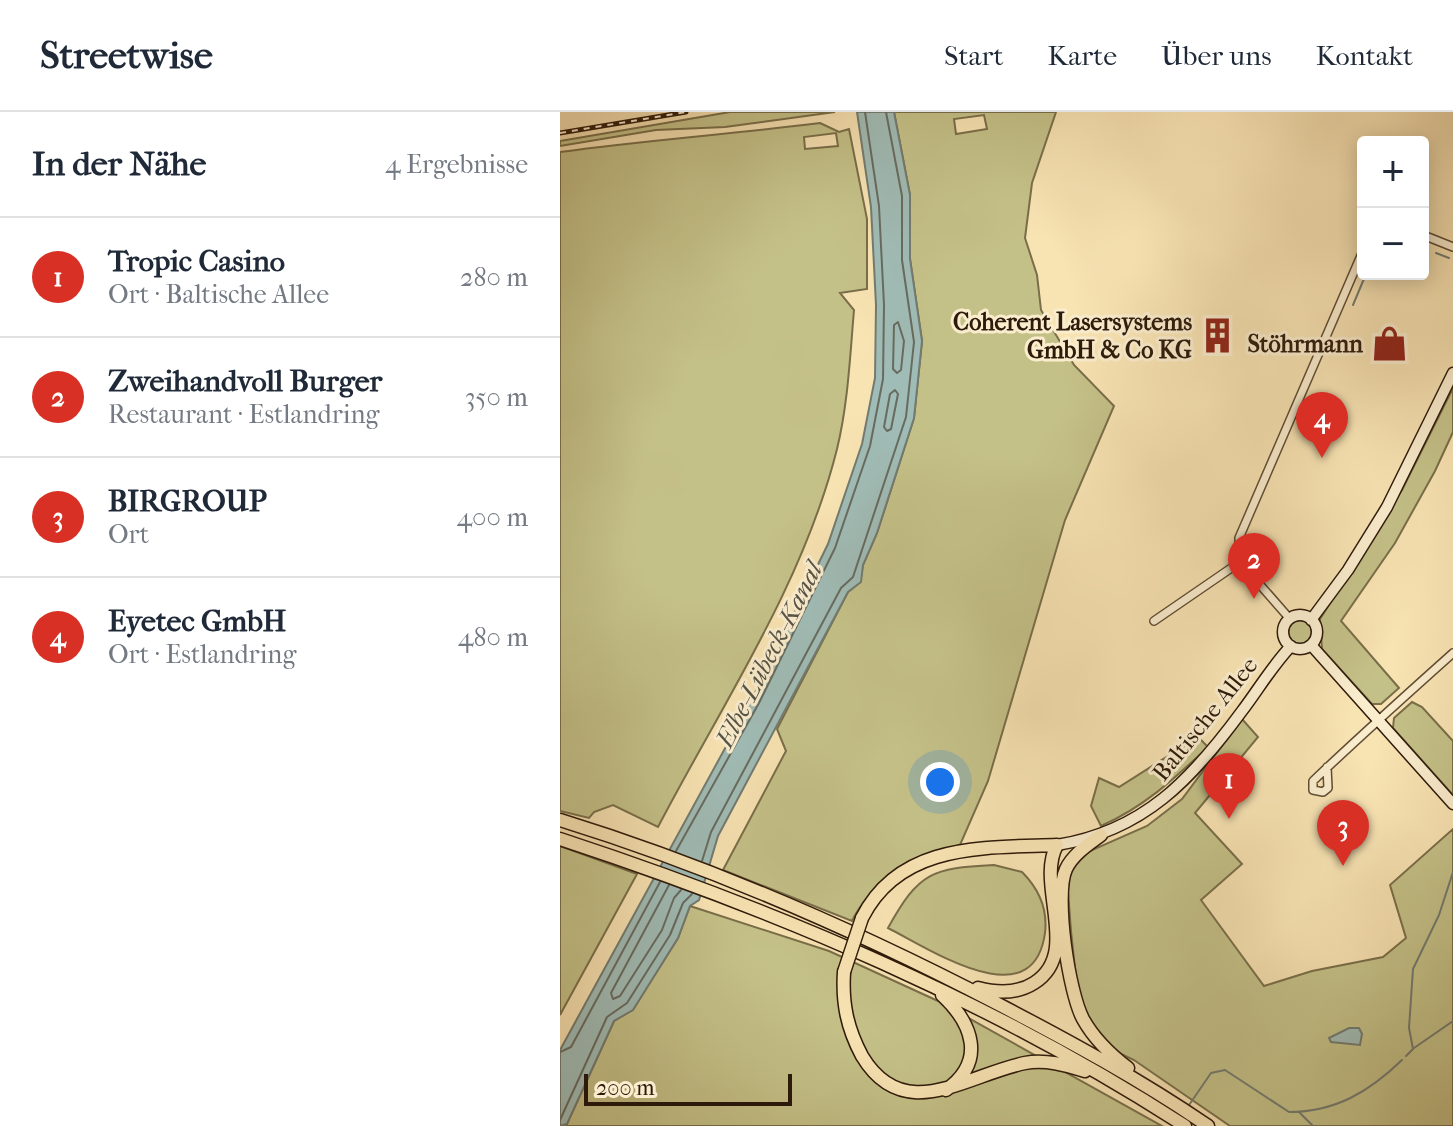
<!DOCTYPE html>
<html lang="de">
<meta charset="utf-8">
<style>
:root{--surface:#fff;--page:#f6f6f7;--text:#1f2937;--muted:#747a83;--line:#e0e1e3;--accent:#d93025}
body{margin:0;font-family:"IM FELL French Canon",serif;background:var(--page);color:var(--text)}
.controls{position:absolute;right:24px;top:24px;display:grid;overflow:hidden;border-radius:8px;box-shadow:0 4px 20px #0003}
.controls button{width:72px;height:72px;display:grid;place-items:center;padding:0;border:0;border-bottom:2px solid var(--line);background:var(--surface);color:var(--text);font:40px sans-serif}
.scale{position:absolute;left:24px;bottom:20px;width:208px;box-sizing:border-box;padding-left:8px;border:4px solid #2e1a0a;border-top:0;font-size:22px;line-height:28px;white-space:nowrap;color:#2e1a0a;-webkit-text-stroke:6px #faedce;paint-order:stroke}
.you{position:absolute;left:380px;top:670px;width:28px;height:28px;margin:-20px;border:6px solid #fff;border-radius:50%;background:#1a73e8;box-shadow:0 0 0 12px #1a73e833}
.badge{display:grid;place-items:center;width:52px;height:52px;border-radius:50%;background:var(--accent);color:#fff;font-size:26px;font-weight:700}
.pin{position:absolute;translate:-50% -66px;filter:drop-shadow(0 2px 4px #0008)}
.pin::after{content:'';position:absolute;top:42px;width:28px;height:24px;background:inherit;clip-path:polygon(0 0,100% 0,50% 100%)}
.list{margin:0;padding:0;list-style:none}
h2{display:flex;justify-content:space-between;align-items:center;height:104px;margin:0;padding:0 32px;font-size:34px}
h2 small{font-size:26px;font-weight:400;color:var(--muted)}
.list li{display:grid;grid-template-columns:52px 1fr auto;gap:24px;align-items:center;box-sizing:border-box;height:120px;padding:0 32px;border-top:2px solid var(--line)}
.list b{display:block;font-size:30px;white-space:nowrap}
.list p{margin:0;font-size:26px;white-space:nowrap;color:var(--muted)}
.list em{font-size:26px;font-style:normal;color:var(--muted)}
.map{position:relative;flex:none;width:893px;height:1014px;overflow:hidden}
header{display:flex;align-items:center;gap:48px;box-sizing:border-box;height:112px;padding:0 40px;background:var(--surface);border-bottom:2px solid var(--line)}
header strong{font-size:38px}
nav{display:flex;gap:44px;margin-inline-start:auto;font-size:28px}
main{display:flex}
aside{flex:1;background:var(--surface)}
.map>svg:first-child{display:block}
.green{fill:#c4c188;stroke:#796e49;stroke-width:2;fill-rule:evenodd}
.water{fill:#a0bcb6;stroke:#727b71;stroke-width:2}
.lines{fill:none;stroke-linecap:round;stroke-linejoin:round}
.shore{stroke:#676b60;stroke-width:2}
.stream{stroke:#727b71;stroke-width:2}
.street-casing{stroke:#604c34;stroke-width:10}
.secondary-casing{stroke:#2e1a0a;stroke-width:13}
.highway-casing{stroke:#2e1a0a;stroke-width:15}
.street{stroke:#faedce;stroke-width:7}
.secondary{stroke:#faedce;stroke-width:10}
.highway{stroke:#f8e3b3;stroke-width:12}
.rail-casing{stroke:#2e1a0a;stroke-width:5}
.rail{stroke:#faedce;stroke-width:2;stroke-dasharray:6;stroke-linecap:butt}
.highway-bridge-casing{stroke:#2e1a0a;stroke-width:15;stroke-linecap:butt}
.highway-bridge{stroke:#f8e3b3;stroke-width:12}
.labels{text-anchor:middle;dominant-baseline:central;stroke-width:6;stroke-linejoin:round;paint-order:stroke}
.poi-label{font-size:24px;font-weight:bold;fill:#2e1a0a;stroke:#faedce;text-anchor:end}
.street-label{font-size:24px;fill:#2e1a0a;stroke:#faedce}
.water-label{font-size:26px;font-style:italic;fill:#565346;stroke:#faedce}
</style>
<header>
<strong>Streetwise</strong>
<nav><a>Start</a><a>Karte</a><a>Über uns</a><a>Kontakt</a></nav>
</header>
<main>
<aside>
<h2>In der Nähe<small>4 Ergebnisse</small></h2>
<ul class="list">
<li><span class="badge">1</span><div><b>Tropic Casino</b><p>Ort · Baltische Allee</p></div><em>280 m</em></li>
<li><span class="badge">2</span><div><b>Zweihandvoll Burger</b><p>Restaurant · Estlandring</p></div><em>350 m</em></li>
<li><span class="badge">3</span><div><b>BIRGROUP</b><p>Ort</p></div><em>400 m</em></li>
<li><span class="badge">4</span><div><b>Eyetec GmbH</b><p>Ort · Estlandring</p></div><em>480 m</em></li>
</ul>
</aside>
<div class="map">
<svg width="893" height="1014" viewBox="0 0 893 1014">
<rect width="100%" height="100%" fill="#f8e3b3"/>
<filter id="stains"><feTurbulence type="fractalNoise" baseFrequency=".0025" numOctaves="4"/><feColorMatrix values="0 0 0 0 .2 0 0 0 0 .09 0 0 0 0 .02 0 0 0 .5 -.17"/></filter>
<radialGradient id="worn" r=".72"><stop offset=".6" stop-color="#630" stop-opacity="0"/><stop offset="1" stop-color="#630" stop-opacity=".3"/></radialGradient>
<path class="green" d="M170,0h105l-110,15 -69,3 -96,16v-5z
M334,0h162l-24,71 -7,55 12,37 4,35 33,55 40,41 -49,114 -77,261 -28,64c-41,11 -89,36 -108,76l-129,-51 63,-119 -9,-22 71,-137 12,-10 3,-17 14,-32 37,-115 8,-77 -12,-82v-64zM424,3l3,14 -31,5 -2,-15z
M260,11l19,9 10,-3 18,90v70l-27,4 14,17c-4,46 -6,94 -17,139 -34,136 -115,255 -179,378l-45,-22 -19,7 -5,6 -29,-7v-659c87,-12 173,-18 260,-29zM276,21l2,13 -33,3 -1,-12z
M893,276v44l-18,39 -40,72 -54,78 58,67 -18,16h-9l-50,-55 -2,-30 82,-129z
M727 520a13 13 0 1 1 26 0a13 13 0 1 1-26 0Z
M852,590l10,5 31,34v54l-60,-67 1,-10z
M682,607l16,18 -63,76 47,51 -41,36 63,86 48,-15 71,-14 23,-19 -16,-53 63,-56v297h-223l-96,-66 -23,-11 -23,-32 -11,-30 -6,-56 -4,-53 6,-14 10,-10 64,-28 35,-27z
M638,625l10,10c-34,32 -64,60 -107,79l-10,-20 8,-28 20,9z
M0,734l77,28 -77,141z
M434,753l28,7c17,17 26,36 23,61 -12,86 -115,16 -157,-5 31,-56 44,-60 106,-63z
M130,794l139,45 109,50 224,125h-596l48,-105 19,-12 45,-71z"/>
<path class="water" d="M297,0h37l16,83v64l12,82 -8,77 -37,115 -14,32 -2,17 -13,10 -130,244 -19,64 -9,6 -12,32 -45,72 -19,11 -47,103 -7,2v-76l192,-351 76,-155 34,-100 13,-66 1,-73 -5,-98z
M789,916h10l3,6 -2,11 -29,-3 -2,-4z"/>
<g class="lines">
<path class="shore" d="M338,210l6,19 -3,29 -4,3 -4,-4 1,-44z
M335,278l3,4 -7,35 -4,2 -3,-4 6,-33z
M116,739l83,-148 76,-155 35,-102 13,-67 1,-74 -5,-99 -14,-94
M142,749l9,-29 130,-244 12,-11 53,-160 8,-75 -12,-82v-64l-16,-84
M109,773l-58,108 2,6 7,-3 42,-66 12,-32 7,-8
M0,940l11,-5 89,-165
M0,1008l47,-103 20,-14 43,-68 13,-32 9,-9"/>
<path class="stream" d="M863,135l2,1
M876,141l13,5
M793,193l13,-31
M854,936l39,-27
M846,944l7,-7 -4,-21 4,-59 26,-54 14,-43
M627,996l24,-35 14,-3 64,42c46,0 80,-20 113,-52
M740,1001l13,13"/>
<defs>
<path id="street" d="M863,123l30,12
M730,507l-50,-57 -1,-24 124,-287
M594,509l86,-59
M767,655l1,21 -5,4 -10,-2v-9c46,-44 93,-86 140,-128"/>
<path id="secondary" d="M723 520a17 17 0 1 1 34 0a17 17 0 1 1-34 0Z
M751,508l37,-50 39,-63 66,-134
M751,533l142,159
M497,733c87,-14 135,-66 185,-134 16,-21 30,-45 49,-65"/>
<path id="highway" d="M0,708c152,47 296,110 438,184 71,37 143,76 210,122
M541,723c-12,9 -28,19 -35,34 -12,26 3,124 17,150 11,20 28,36 45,49
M0,727c219,72 431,162 625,287
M302,806c38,-76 123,-70 195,-73 -22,39 25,108 -23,138 -17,11 -37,10 -56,5
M284,860c-2,31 3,56 18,84 42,70 104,19 163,7 20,-4 41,2 60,8
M382,883c30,28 45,66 4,95"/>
</defs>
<use href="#street" class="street-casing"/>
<use href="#secondary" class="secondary-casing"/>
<use href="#highway" class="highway-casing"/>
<use href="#street" class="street"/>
<use href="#secondary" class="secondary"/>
<use href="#highway" class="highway"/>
<defs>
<path id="rail" d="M0,21l126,-21"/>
</defs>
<use href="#rail" class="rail-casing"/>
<use href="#rail" class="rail"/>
<defs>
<path id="highway-bridge" d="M284,860l18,-54"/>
</defs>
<use href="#highway-bridge" class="highway-bridge-casing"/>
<use href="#highway-bridge" class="highway-bridge"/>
</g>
<defs>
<symbol id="building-bare" viewBox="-9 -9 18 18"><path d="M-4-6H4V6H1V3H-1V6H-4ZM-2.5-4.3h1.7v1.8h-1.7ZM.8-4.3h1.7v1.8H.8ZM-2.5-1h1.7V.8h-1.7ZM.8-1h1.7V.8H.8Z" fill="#8f2418" stroke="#faedce" stroke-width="2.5" paint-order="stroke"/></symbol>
<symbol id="shop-bare" viewBox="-9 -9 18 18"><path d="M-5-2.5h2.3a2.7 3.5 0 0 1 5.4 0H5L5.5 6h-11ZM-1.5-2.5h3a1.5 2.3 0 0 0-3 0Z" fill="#8f2418" stroke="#faedce" stroke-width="2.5" paint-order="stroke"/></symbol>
</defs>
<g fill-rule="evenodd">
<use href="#building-bare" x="632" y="198" width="51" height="51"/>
<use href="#shop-bare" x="804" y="206" width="51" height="51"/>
</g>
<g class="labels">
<g class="poi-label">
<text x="632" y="210">Coherent Lasersystems<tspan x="632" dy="28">GmbH &amp; Co KG</tspan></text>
<text x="803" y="232">Stöhrmann</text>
</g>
<g class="street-label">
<text transform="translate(645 607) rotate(-51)">Baltische Allee</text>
</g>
<g class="water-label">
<text transform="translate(209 543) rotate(-63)">Elbe-Lübeck-Kanal</text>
</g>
</g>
<rect width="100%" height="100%" filter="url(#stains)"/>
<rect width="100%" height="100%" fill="url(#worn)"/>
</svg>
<div class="controls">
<button>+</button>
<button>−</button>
</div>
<div class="scale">200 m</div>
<div class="you"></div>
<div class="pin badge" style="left:669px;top:707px">1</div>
<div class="pin badge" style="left:694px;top:487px">2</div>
<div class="pin badge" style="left:783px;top:754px">3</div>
<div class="pin badge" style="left:762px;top:346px">4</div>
</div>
</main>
